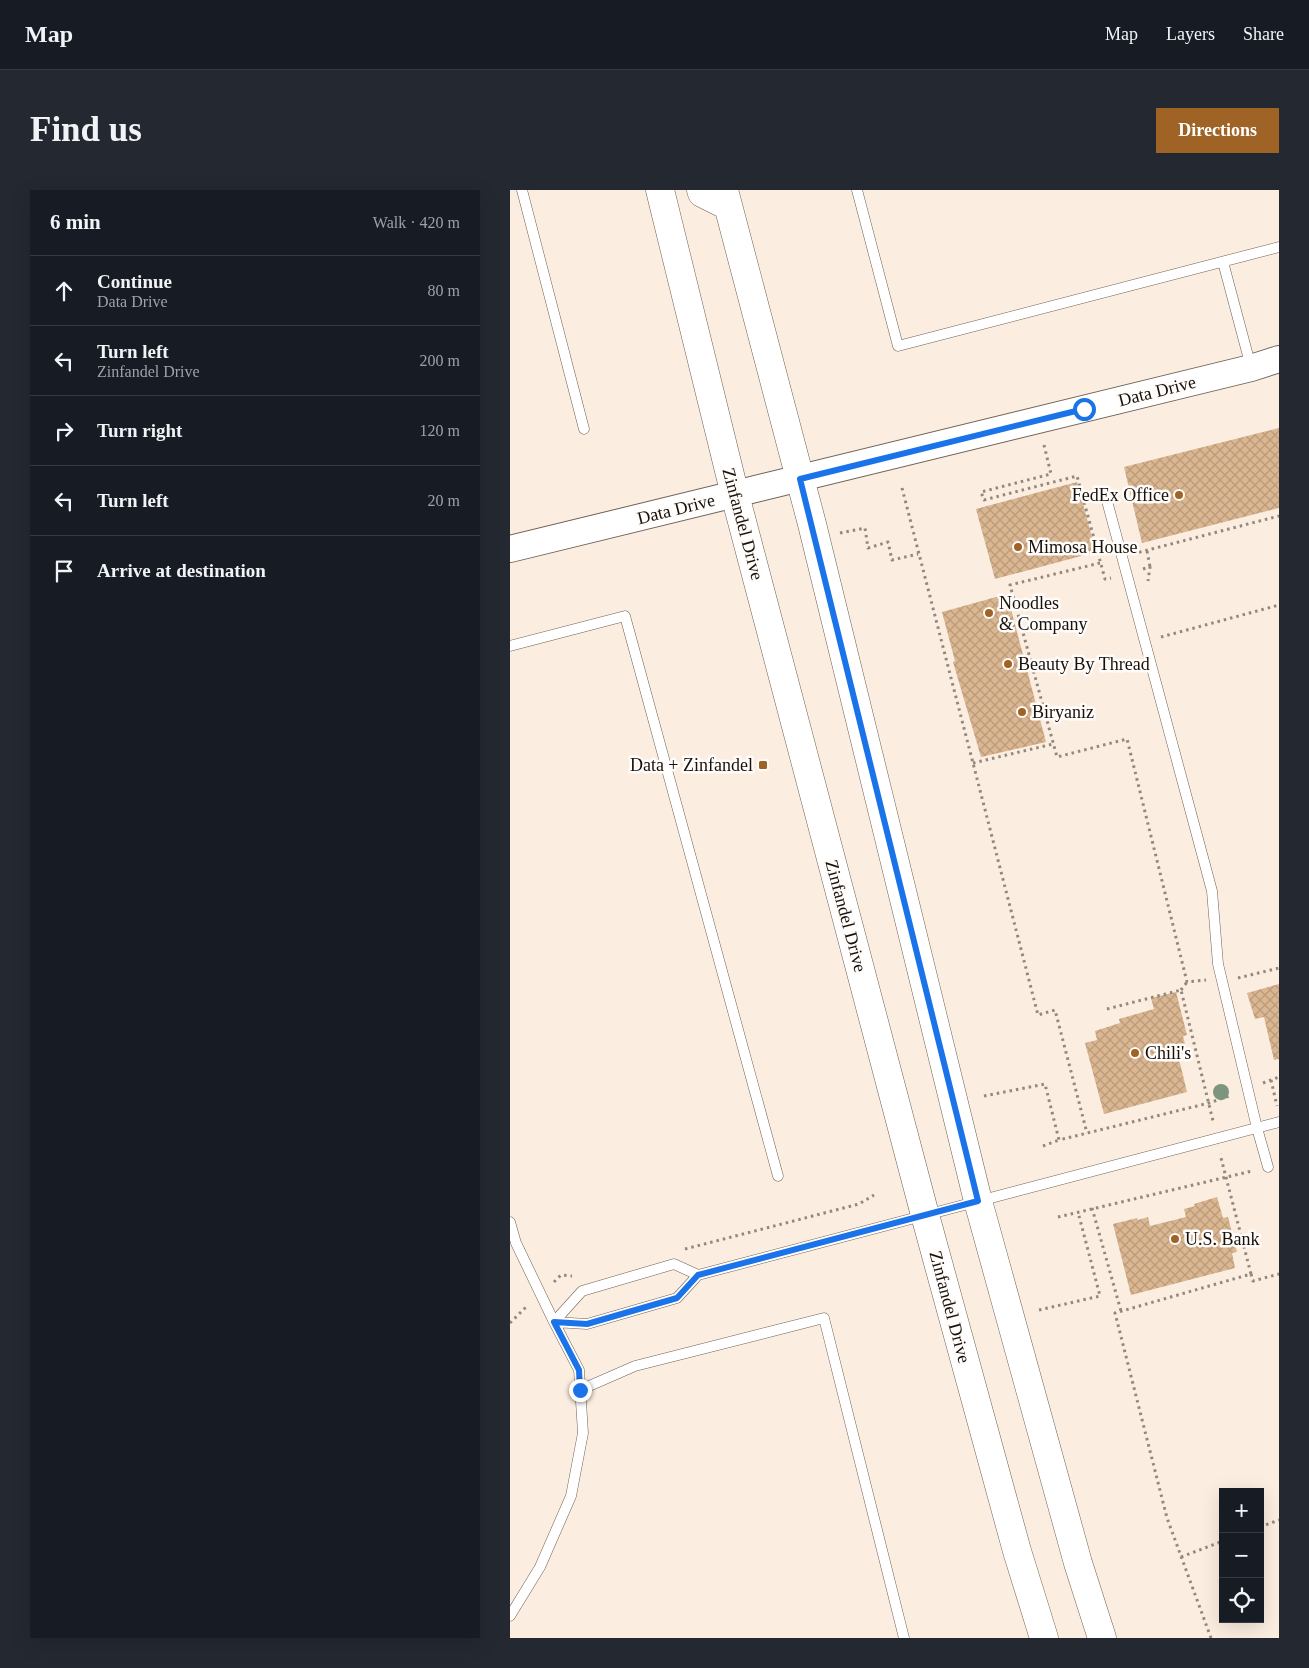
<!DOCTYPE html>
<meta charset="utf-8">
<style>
:root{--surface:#171b24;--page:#242831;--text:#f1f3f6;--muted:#9ea1a6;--line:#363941;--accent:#9f6325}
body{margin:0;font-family:Georgia,serif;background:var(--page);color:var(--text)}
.controls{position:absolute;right:15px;bottom:15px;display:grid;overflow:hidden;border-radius:0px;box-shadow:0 5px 20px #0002}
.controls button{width:45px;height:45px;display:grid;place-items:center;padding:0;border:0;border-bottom:1px solid var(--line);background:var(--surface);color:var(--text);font:25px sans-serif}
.stop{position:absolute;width:15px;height:15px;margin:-11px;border:4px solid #1a73e8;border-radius:50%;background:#fff}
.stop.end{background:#1a73e8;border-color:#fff;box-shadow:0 1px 5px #0008}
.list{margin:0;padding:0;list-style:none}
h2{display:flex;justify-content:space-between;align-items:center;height:65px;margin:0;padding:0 20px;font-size:21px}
h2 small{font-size:16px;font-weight:400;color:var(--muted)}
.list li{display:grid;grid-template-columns:32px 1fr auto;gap:15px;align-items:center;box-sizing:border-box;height:70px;padding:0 20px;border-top:1px solid var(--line)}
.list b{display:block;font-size:19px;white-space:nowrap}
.list p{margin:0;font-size:16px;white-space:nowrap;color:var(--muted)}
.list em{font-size:16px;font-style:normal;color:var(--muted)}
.icon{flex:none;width:28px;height:28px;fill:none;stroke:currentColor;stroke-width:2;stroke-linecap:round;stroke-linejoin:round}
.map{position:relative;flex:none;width:769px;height:1448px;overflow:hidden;border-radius:0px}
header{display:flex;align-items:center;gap:30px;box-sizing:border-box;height:70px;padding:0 25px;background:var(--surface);border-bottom:1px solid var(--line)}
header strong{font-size:24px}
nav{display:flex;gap:28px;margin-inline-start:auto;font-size:18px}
.intro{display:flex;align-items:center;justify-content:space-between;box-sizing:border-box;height:120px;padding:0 30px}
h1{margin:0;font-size:35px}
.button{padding:12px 22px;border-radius:0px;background:var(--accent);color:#fff;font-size:18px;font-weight:700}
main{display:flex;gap:30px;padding:0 30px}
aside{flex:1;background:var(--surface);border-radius:0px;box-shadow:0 5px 20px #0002}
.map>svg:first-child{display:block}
.building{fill:url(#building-cross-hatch)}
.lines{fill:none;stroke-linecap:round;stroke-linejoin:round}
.service-casing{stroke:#6e6256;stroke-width:11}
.tertiary-casing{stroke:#6e6256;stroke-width:28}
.secondary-casing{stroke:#6e6256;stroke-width:29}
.path{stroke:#92887f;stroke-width:3;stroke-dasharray:2.5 4;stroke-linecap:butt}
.service{stroke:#fff;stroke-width:10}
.tertiary{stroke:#fff;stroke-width:26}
.secondary{stroke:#fff;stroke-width:28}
.tree{fill:#7d947e}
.route{stroke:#1a73e8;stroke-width:6}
.poi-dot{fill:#9f6325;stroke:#fffcf9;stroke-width:2}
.labels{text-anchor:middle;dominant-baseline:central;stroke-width:5;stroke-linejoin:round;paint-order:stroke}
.street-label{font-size:18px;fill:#16110d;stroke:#fffcf9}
.poi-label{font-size:18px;fill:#16110d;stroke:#fffcf9;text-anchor:start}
</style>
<header>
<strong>Map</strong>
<nav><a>Map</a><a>Layers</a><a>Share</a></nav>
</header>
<div class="intro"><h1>Find us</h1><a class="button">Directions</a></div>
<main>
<aside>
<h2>6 min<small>Walk · 420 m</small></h2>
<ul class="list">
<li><svg class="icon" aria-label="ahead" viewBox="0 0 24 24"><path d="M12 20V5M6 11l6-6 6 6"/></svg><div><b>Continue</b><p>Data Drive</p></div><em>80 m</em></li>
<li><svg class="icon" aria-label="left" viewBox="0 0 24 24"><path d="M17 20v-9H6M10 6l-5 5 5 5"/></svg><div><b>Turn left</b><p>Zinfandel Drive</p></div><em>200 m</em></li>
<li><svg class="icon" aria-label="right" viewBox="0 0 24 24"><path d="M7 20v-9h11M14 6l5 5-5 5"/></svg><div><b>Turn right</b></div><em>120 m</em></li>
<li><svg class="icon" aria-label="left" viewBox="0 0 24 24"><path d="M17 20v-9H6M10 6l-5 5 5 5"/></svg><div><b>Turn left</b></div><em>20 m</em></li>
<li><svg class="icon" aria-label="arrive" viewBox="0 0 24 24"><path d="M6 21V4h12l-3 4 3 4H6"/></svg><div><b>Arrive at destination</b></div></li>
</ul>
</aside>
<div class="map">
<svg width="769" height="1448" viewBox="0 0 769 1448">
<defs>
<pattern id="building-cross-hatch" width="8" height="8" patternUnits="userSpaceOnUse" patternTransform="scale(1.25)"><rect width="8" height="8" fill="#dab691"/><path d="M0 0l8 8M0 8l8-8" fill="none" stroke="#ba9b7c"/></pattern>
</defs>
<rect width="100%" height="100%" fill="#fbeddf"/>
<path class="building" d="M769,238v80l-137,35 -18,-76z
M567,292l19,70 -101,27 -19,-70z
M497,404l39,148 -65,15 -28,-95 2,-1 -13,-49z
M769,794v75l-5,1 -10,-43 -9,2 -8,-26z
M666,802l11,43 -4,1 4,16 -9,3 9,37 -83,22 -19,-71 12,-3 -2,-9 25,-8 -1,-4 35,-10 -3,-11z
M707,1007l6,21 5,-1 9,35 -5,1 3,15 -104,27 -18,-71 24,-6 1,2 10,-3 2,9 36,-9 -2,-8 11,-3 -1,-2z"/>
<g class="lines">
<defs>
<path id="service" d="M12,0l62,239
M347,0l41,156 381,-99
M713,72l28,105
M597,311l105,390 6,73 39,164 11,39
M0,456l115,-30 153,560
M0,1032l6,21 38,79 25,48 4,63 -12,63 -31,71 -30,49
M44,1132l33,2 90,-26 21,-23 581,-153
M44,1132l28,-31 92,-27 24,11
M70,1200l55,-24 189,-48 80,320"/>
<path id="tertiary" d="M0,359l741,-181 28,-9"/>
<path id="secondary" d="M150,0l75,305 190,720 92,336 27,87
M191,0l1,3 26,13
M214,0l88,334 166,677 100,362 24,75"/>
</defs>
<use href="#service" class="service-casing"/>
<use href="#tertiary" class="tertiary-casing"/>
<use href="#secondary" class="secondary-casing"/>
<path class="path" d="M534,255l7,29 -70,18 3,8 93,-24 28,103 6,-1
M392,298l136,527 17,-5 32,123
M330,343l25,-5 3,20 20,-6 4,18 26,-6
M630,361v1l139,-36
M637,361l3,16
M590,373l-90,22 47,172 70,-18 60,243 19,-2
M633,379l7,-2 -2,14
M651,447l118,-32
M463,573l80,-19
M728,788l41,-10
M671,800l6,-8
M597,819l74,-19 32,131
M761,890l6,26
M753,893l16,-6
M474,906l61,-12 14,56 150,-37 23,-8
M533,956l16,-6
M582,1018l29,103
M548,1027l194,-46
M175,1059l174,-45 15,-9
M741,1084l2,7 26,-7
M44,1092l7,-7 11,1
M529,1120l61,-14 -22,-84
M0,1133l17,-17
M750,1337l19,-7
M671,1367l42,-16
M701,1448l-44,-120 -52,-205 136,-39 -31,-120"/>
<use href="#service" class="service"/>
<use href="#tertiary" class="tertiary"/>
<use href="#secondary" class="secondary"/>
</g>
<circle class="tree" cx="711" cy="902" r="8"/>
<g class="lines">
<path class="route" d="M70,1200l-1,-20 -25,-48 33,2 90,-26 21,-23 280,-74 -178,-722 284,-70"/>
</g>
<g class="poi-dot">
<circle cx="669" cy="305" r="5"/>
<circle cx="508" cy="357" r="5"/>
<circle cx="479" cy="423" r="5"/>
<circle cx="498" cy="474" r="5"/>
<circle cx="512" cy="522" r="5"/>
<rect x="248" y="570" width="10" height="10" rx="2.5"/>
<circle cx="625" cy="863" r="5"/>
<circle cx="665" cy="1049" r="5"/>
</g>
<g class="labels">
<g class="street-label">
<text transform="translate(647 201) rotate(-14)">Data Drive</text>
<text transform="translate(166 319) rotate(-14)">Data Drive</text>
<text transform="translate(233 334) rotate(75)">Zinfandel Drive</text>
<text transform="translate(336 726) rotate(75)">Zinfandel Drive</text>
<text transform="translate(440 1117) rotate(75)">Zinfandel Drive</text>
</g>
<g class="poi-label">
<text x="659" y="305" text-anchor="end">FedEx Office</text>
<text x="518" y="357">Mimosa House</text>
<text x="489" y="413">Noodles<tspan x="489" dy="21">&amp; Company</tspan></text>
<text x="508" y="474">Beauty By Thread</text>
<text x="522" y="522">Biryaniz</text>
<text x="243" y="575" text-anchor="end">Data + Zinfandel</text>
<text x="635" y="863">Chili's</text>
<text x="675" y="1049">U.S. Bank</text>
</g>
</g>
</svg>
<div class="controls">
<button>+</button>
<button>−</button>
<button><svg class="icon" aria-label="locate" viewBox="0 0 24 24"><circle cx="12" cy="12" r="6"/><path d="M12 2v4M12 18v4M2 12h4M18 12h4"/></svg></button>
</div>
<div class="stop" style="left:574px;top:219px"></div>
<div class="stop end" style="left:70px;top:1200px"></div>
</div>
</main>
